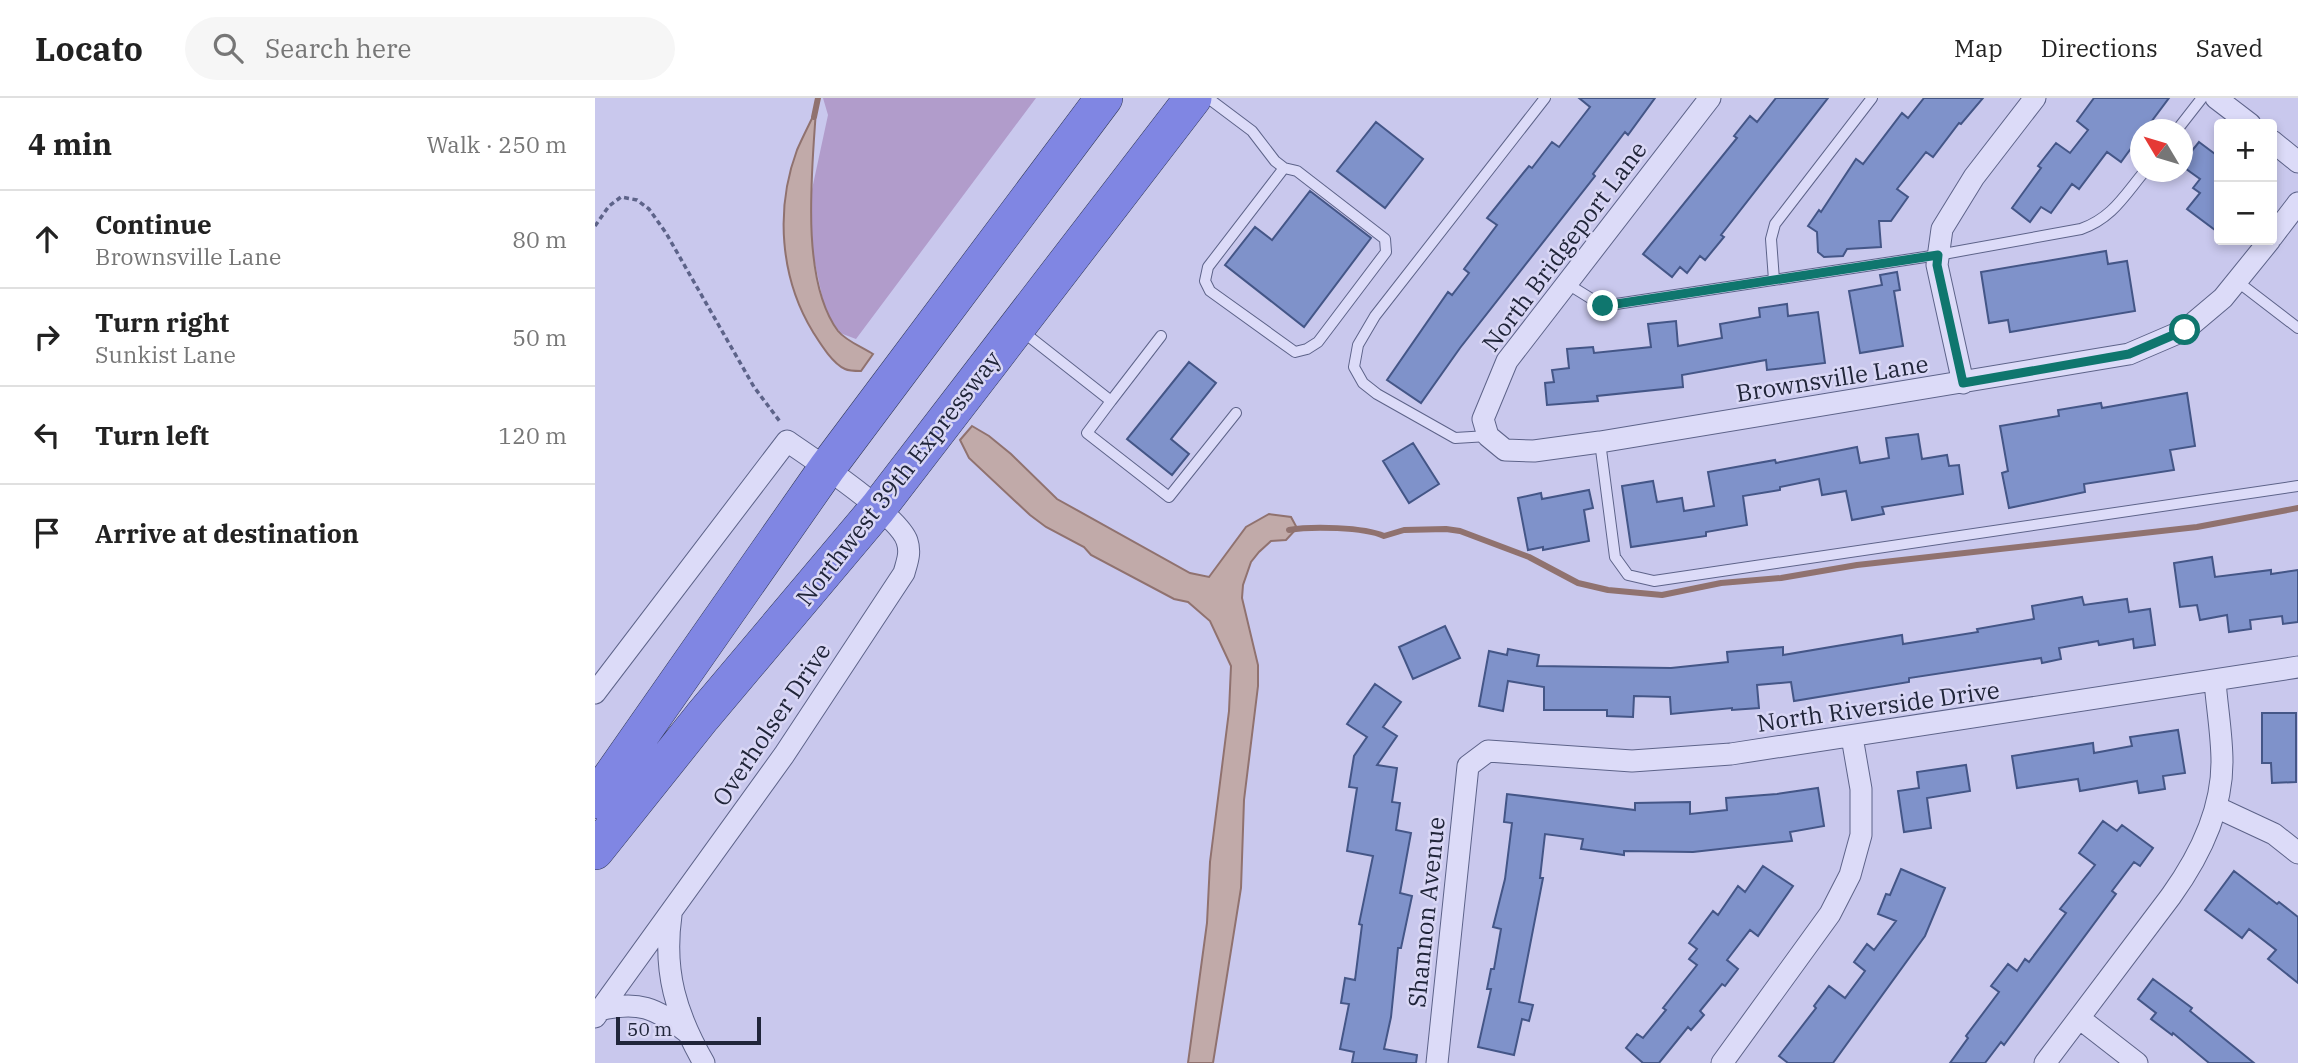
<!DOCTYPE html>
<meta charset="utf-8">
<style>
:root{--surface:#fff;--page:#f6f6f6;--text:#222;--muted:#767676;--line:#e0e0e0}
body{margin:0;font-family:"IBM Plex Serif",serif;background:var(--page);color:var(--text)}
.controls{position:absolute;right:21px;top:21px;display:grid;overflow:hidden;border-radius:7px;box-shadow:0 4px 10px #0003}
.controls button{width:63px;height:63px;display:grid;place-items:center;padding:0;border:0;border-bottom:2px solid var(--line);background:var(--surface);color:var(--text);font:35px sans-serif}
.compass{position:absolute;left:1535px;top:21px;width:63px;height:63px;border-radius:50%;background:var(--surface);box-shadow:0 4px 10px #0003;rotate:308deg}
.scale{position:absolute;left:21px;bottom:18px;width:145px;box-sizing:border-box;padding-left:7px;border:4px solid #202539;border-top:0;font-size:19px;line-height:24px;white-space:nowrap;color:#202539;-webkit-text-stroke:5px #d9d7f5;paint-order:stroke}
.stop{position:absolute;width:21px;height:21px;margin:-16px;border:5px solid #0f766e;border-radius:50%;background:#fff}
.stop.end{background:#0f766e;border-color:#fff;box-shadow:0 2px 7px #0008}
.list{margin:0;padding:0;list-style:none}
h2{display:flex;justify-content:space-between;align-items:center;height:91px;margin:0;padding:0 28px;font-size:30px}
h2 small{font-size:23px;font-weight:400;color:var(--muted)}
.list li{display:grid;grid-template-columns:46px 1fr auto;gap:21px;align-items:center;box-sizing:border-box;height:98px;padding:0 28px;border-top:2px solid var(--line)}
.list b{display:block;font-size:26px;white-space:nowrap}
.list p{margin:0;font-size:23px;white-space:nowrap;color:var(--muted)}
.list em{font-size:23px;font-style:normal;color:var(--muted)}
.icon{flex:none;width:38px;height:38px;fill:none;stroke:currentColor;stroke-width:2;stroke-linecap:round;stroke-linejoin:round}
.map{position:relative;flex:none;width:1703px;height:965px;overflow:hidden}
header{display:flex;align-items:center;gap:42px;box-sizing:border-box;height:98px;padding:0 35px;background:var(--surface);border-bottom:2px solid var(--line)}
header strong{font-size:33px}
nav{display:flex;gap:38px;margin-inline-start:auto;font-size:24px}
.search{width:490px;height:63px;background:var(--page);display:flex;align-items:center;gap:18px;box-sizing:border-box;padding:0 24px;border-radius:38px;color:var(--muted);font-size:26px}
main{display:flex}
aside{flex:1;background:var(--surface)}
.map>svg:first-child{display:block}
.green{fill:#b19ccb}
.water{fill:#c1aaa9;stroke:#90726f;stroke-width:2}
.lines{fill:none;stroke-linecap:round;stroke-linejoin:round}
.stream{stroke:#90726f;stroke-width:6}
.building{fill:#7f92ca;stroke:#445687;stroke-width:2}
.service-casing{stroke:#5d6389;stroke-width:12}
.minor-casing{stroke:#5d6389;stroke-width:23}
.trunk-casing{stroke:#313957;stroke-width:38}
.path{stroke:#5d6389;stroke-width:3.5;stroke-dasharray:5 3.5;stroke-linecap:butt}
.service{stroke:#dcdbf8;stroke-width:10}
.minor{stroke:#dcdbf8;stroke-width:21}
.trunk{stroke:#8086e3;stroke-width:37}
.route{stroke:#0f766e;stroke-width:9}
.labels{text-anchor:middle;dominant-baseline:central;stroke-width:5;stroke-linejoin:round;paint-order:stroke}
.street-label{font-size:24px;fill:#202539;stroke:#d9d7f5}
</style>
<header>
<strong>Locato</strong>
<div class="search"><svg class="icon" aria-label="search" viewBox="0 0 24 24"><circle cx="10" cy="10" r="6"/><path d="M15 15l6 6"/></svg>Search here</div>
<nav><a>Map</a><a>Directions</a><a>Saved</a></nav>
</header>
<main>
<aside>
<h2>4 min<small>Walk · 250 m</small></h2>
<ul class="list">
<li><svg class="icon" aria-label="ahead" viewBox="0 0 24 24"><path d="M12 20V5M6 11l6-6 6 6"/></svg><div><b>Continue</b><p>Brownsville Lane</p></div><em>80 m</em></li>
<li><svg class="icon" aria-label="right" viewBox="0 0 24 24"><path d="M7 20v-9h11M14 6l5 5-5 5"/></svg><div><b>Turn right</b><p>Sunkist Lane</p></div><em>50 m</em></li>
<li><svg class="icon" aria-label="left" viewBox="0 0 24 24"><path d="M17 20v-9H6M10 6l-5 5 5 5"/></svg><div><b>Turn left</b></div><em>120 m</em></li>
<li><svg class="icon" aria-label="arrive" viewBox="0 0 24 24"><path d="M6 21V4h12l-3 4 3 4H6"/></svg><div><b>Arrive at destination</b></div></li>
</ul>
</aside>
<div class="map">
<svg width="1703" height="965" viewBox="0 0 1703 965">
<rect width="100%" height="100%" fill="#c9c8ed"/>
<path class="green" d="M228,0h213l-180,241 -16,-6 -15,-23 -13,-61 -1,-55 17,-79z"/>
<path class="water" d="M221,12c-4,61 -16,170 22,221 8,10 24,16 35,23l-12,17c-5,0 -12,0 -16,-2 -13,-6 -25,-26 -32,-37 -33,-54 -38,-123 -16,-182 6,-14 13,-27 19,-40z
M377,328l17,10 22,18 46,45 133,74 19,4 37,-50 23,-13 22,3 6,11 -11,12 -15,1 -12,11 -8,10 -8,23 -1,13 16,67v21l-14,114 -3,88 -28,175h-25l19,-140 3,-61 19,-151 2,-45 -21,-45 -22,-19 -14,-3 -83,-44 -7,-8 -38,-20 -16,-12 -61,-57 -9,-18z"/>
<g class="lines">
<path class="stream" d="M219,19l4,-19
M694,432c22,-4 75,-3 95,6l20,-6 42,-1 14,2 69,26 49,26 30,7 54,5 59,-12 60,-5 76,-13 340,-38 101,-19"/>
</g>
<path class="building" d="M984,0h76l-27,37 -3,-3 -32,42 2,2 -135,172 -39,55 -34,-23 61,-88 4,3 17,-22 -5,-4 33,-44 -10,-7 42,-52 3,2 20,-26 7,5 31,-40z
M1181,0h52l-107,137 3,2 -19,23 -5,-4 -13,17 -7,-6 -8,10 -29,-23 94,-116 -3,-2 16,-20 7,6z
M1329,0h59l-22,26 -2,-1 -26,34 -7,-5 -29,37 11,8 -17,24h-12l2,26 -34,2 -4,7 -19,1 -6,-5 -1,-20 -9,-6 11,-16 2,2 35,-53 7,5 39,-51 6,5z
M1499,0h75l-24,32h-5v6l-19,26 -14,-10 -28,37 -7,-5 -21,29 -10,-6 -11,15 -18,-14 29,-40 -3,-2 18,-23 14,10 18,-23 -11,-9z
M781,24l47,37 -38,49 -48,-37z
M1604,44l20,15v76l-32,-24 13,-16 -7,-5 7,-9 -18,-13v-3z
M715,93l61,47 -67,89 -79,-62 30,-38 17,13z
M1511,153l2,13 19,-3 8,50 -125,21 -2,-12 -19,3 -8,-51z
M1302,174l3,18 -6,1 9,55 -43,7 -11,-62 33,-6 -2,-10z
M1192,206l1,12 30,-4 7,51 -58,7 -1,-10 -84,15 1,12 -86,9 1,5 -51,4 -2,-22 9,-1 -2,-12 17,-2 -2,-19 26,-2 1,6 57,-6 -3,-23 28,-3 2,25 44,-8 -2,-14 40,-7 -1,-9z
M594,264l27,21 -45,56 18,15 -17,21 -45,-36z
M1592,295l8,53 -25,4 4,20 -90,14 1,8 -76,16 -7,-35 6,-2 -8,-45 59,-10 -1,-6 43,-7 1,5z
M1323,336l4,25 25,-4 2,11 10,-1 4,29 -81,13 2,7 -32,6 -6,-29 -24,4 -3,-16 -39,8v3l-37,6 4,29 -41,7v4l-75,11 -9,-61 31,-5 4,21 25,-4 2,13 30,-5 -6,-34 67,-12 1,3 81,-16 3,16 29,-5 -3,-20z
M818,345l26,41 -30,19 -26,-42z
M994,392l4,18 -9,2 5,31 -46,9v-3l-15,3 -10,-52 23,-5 1,6z
M1617,459l3,20 56,-7v4l27,-4v52l-15,2 -1,-8 -32,4 1,9 -22,3 -2,-17 -27,5 -3,-15 -17,2 -6,-44z
M1487,499l2,8 43,-6 2,13 21,-3 5,36 -21,3 -1,-9 -34,6 -1,-4 -39,7 2,11 -19,4 -1,-5 -132,20v4l-115,19 -3,-19 -34,3 2,23 -27,2v-2l-61,6 -1,-17 -36,-1 -1,21 -26,-1v-6h-63v-23l-36,-6 -5,30 -24,-5 10,-55 18,4 1,-6 31,6 -2,11 134,2 57,-6 -1,-10 56,-5v8l119,-20 1,9 75,-12 -1,-3 57,-10 -2,-13z
M850,528l15,32 -47,21 -14,-32z
M780,586l26,18 -18,25 14,9 -20,29 20,3 -5,34 8,1 -4,27 15,3 -11,60 12,3 -11,52h-3l-7,69 -7,32 33,6 -1,8h-64l2,-11 -14,-3 9,-45 -8,-1 4,-25 10,2 7,-55 -3,-1 14,-68 -26,-5 10,-63 -8,-1 5,-31 13,-19 -20,-13z
M1667,615h34v69l-24,1 -1,-20h-9z
M1583,632l7,43 -22,3 2,13 -26,4 -2,-12 -57,10 -2,-12 -61,9 -5,-32 81,-13 1,10 38,-7 -2,-9z
M1371,667l4,26 -43,7 4,30 -27,4 -6,-41 21,-3 -2,-16z
M1223,690l6,38 -34,6 2,9 -99,11 -69,-1v4l-43,-6 2,-10 -38,-5 -5,44h3l-24,124 14,3 -4,16 -7,-2 -8,36 -36,-8 13,-58h-4l4,-20h3l7,-40 -8,-2 12,-48 7,-56 -8,-1 3,-28 128,16v-7l55,-1v12l37,-4 -1,-12 51,-4z
M1508,723l14,10 5,-6 31,23 -13,18 -6,-4 -22,29 4,3 -112,151 -3,-3 -16,21h-35l18,-25 -2,-2 33,-44 -8,-6 17,-22 9,7 8,-12 4,3 37,-49 -6,-4 35,-44 -16,-12z
M1168,768l30,20 -35,50 -8,-6 -23,30 11,9 -13,17 -3,-2 -22,27 4,4 -13,15 -3,-3 -29,36h-16l-17,-15 11,-14 6,4 23,-28 -3,-2 34,-43 -8,-6 8,-10 -8,-6 24,-32 5,4 20,-29 7,6z
M1306,771l44,19 -20,48 -92,127h-45l-9,-7 37,-48 -2,-2 15,-20 16,12 20,-27 -11,-9 13,-18 7,6 22,-29 -18,-7 8,-20 4,1z
M1639,773l43,33 2,-2 19,15v66l-30,-24 8,-9 -27,-21 -7,9 -37,-28z
M1558,881l39,29 -2,3 64,52h-45l-36,-30 -1,2 -21,-16 5,-6 -18,-14z"/>
<g class="lines">
<defs>
<path id="service" d="M613,0l44,33 23,30 9,7 -76,99 -3,14 5,10 85,61 12,-3 11,-7 68,-90 -1,-13 -88,-68 -13,-3
M1582,32l25,-32
M1179,182l-3,-41 4,-15 97,-126
M1643,184l60,46
M971,185l37,23 335,-51 143,-26c31,-11 43,-33 63,-57
M427,233l89,70 -24,32 82,64 67,-84
M516,303l50,-65
M893,338l-33,2 -78,-44 -14,-11 -9,-16 4,-22 17,-29 170,-218
M1005,344l15,115 13,18 26,6 644,-95"/>
<path id="minor" d="M1115,0l-203,263 -24,58 5,17 17,14 29,1 66,-9 529,-88 56,-24 38,-32 47,-58
M1621,0l34,26
M1677,43l26,21
M1677,139l26,-34
M1368,285l-26,-118 5,-36 32,-52 61,-79
M0,595l192,-252c25,17 112,75 120,100 4,12 0,21 -3,32l-120,182 -189,262
M1621,709l58,27 24,19
M76,817c-8,57 5,99 33,148
M4,912c40,-10 56,-2 88,22
M1484,920l58,45
M842,965l31,-297 20,-15 144,10 99,-7 567,-87
M1127,965l108,-149 20,-39 11,-40v-46l-9,-52
M1450,965l126,-167c28,-39 51,-85 51,-134 0,-27 -5,-54 -7,-81"/>
<path id="trunk" d="M0,702l232,-332 277,-370
M0,753l107,-134 176,-209 315,-410"/>
</defs>
<use href="#service" class="service-casing"/>
<use href="#minor" class="minor-casing"/>
<use href="#trunk" class="trunk-casing"/>
<path class="path" d="M0,128l14,-20 12,-9 16,3 12,9 17,24 88,154 27,36"/>
<use href="#service" class="service"/>
<use href="#minor" class="minor"/>
<use href="#trunk" class="trunk"/>
</g>
<g class="lines">
<path class="route" d="M1008,208l335,-51 -1,10 26,118 166,-29 56,-24"/>
</g>
<g class="labels">
<g class="street-label">
<text transform="translate(969 148) rotate(-53)">North Bridgeport Lane</text>
<text transform="translate(1237 280) rotate(-9)">Brownsville Lane</text>
<text transform="translate(303 380) rotate(-52)">Northwest 39th Expressway</text>
<text transform="translate(1283 608) rotate(-8)">North Riverside Drive</text>
<text transform="translate(176 626) rotate(-56)">Overholser Drive</text>
<text transform="translate(831 814) rotate(-84)">Shannon Avenue</text>
</g>
</g>
</svg>
<div class="controls">
<button>+</button>
<button>−</button>
</div>
<svg class="compass" viewBox="-18 -18 36 36"><path d="M0-13l5 13h-10z" fill="#e53935"/><path d="M0 13l5-13h-10z" fill="#767676"/></svg>
<div class="scale">50 m</div>
<div class="stop" style="left:1590px;top:232px"></div>
<div class="stop end" style="left:1008px;top:208px"></div>
</div>
</main>
